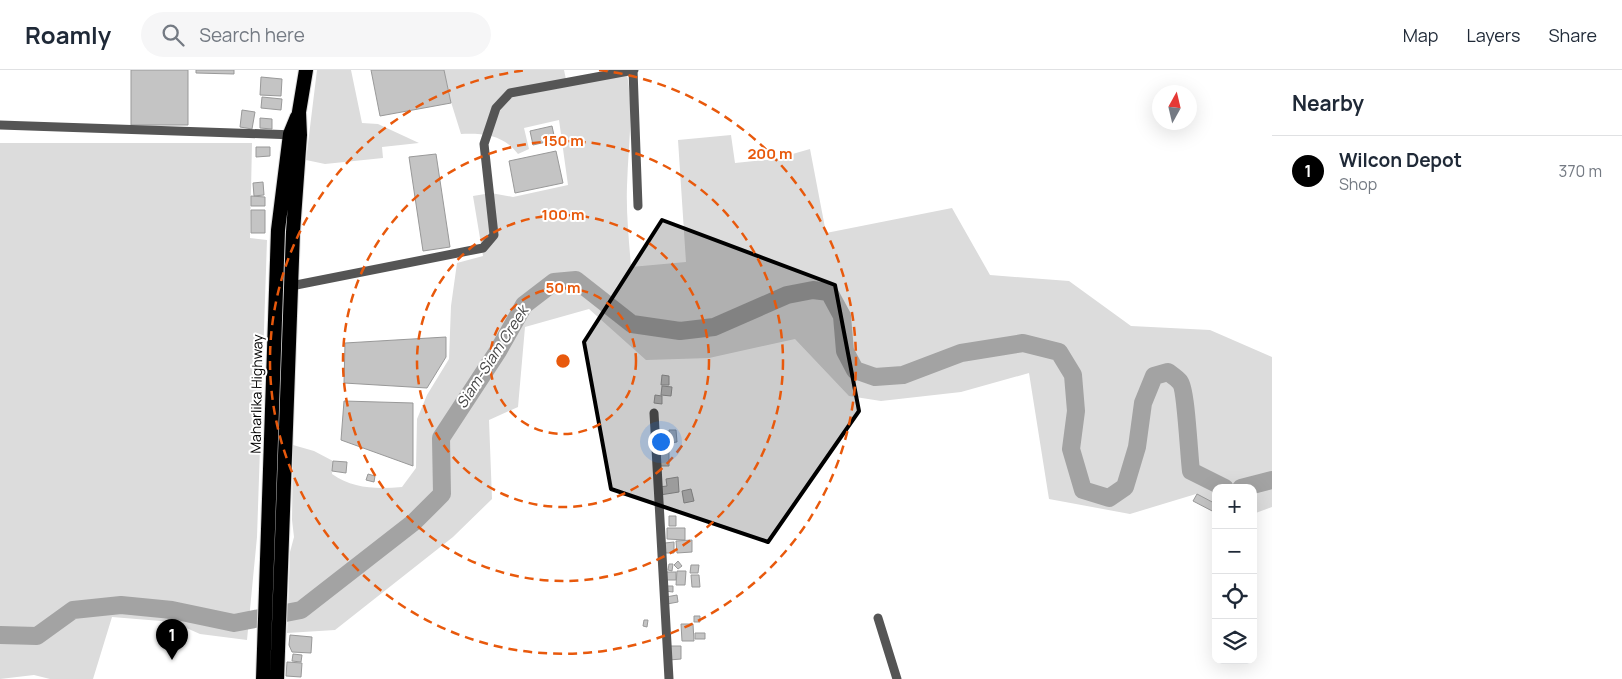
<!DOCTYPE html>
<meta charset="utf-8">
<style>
:root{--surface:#fff;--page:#f6f6f7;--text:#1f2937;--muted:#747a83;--line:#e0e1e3;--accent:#000}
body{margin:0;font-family:Manrope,sans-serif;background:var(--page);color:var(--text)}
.controls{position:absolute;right:15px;bottom:15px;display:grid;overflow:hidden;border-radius:10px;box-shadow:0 5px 20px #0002}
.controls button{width:45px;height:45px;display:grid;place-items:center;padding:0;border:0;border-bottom:1px solid var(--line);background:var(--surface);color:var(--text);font:25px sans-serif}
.compass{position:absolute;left:1152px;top:15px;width:45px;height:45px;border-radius:50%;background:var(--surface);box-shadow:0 5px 20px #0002;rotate:8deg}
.you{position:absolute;left:660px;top:371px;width:18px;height:18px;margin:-12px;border:4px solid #fff;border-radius:50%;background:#1a73e8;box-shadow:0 0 0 8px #1a73e833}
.badge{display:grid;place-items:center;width:32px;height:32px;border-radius:50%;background:var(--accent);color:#fff;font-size:16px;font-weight:700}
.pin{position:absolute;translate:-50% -41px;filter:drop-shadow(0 1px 2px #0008)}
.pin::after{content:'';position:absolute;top:26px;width:18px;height:15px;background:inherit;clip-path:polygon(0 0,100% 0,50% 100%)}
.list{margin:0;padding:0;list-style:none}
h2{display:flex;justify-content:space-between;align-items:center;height:65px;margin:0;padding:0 20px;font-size:21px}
h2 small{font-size:16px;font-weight:400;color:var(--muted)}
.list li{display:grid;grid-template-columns:32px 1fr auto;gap:15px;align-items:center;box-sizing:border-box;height:70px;padding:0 20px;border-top:1px solid var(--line)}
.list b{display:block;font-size:19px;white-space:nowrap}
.list p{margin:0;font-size:16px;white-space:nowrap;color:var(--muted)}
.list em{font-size:16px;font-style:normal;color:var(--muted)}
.icon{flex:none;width:28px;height:28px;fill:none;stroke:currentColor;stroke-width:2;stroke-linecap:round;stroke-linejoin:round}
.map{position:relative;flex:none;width:1272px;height:609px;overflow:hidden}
header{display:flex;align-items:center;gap:30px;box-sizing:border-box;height:70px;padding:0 25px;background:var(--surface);border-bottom:1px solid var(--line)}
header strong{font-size:24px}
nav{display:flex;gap:28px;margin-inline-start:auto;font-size:18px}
.search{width:350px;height:45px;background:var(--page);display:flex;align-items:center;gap:12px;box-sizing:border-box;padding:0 18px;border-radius:28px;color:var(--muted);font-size:19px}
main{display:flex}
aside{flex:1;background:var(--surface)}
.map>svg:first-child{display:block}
.green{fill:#dcdcdc}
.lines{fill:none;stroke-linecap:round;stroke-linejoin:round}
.river{stroke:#a3a3a3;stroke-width:18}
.building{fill:#c4c4c4;stroke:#999}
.trunk-casing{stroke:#dbdbdb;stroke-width:16}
.minor{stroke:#555;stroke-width:9}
.trunk{stroke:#000;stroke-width:14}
.marked{fill:#000;fill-opacity:0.2;stroke:#000;stroke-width:4;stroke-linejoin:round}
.ring{fill:none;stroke:#e8590c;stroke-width:2.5;stroke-dasharray:9 6}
.labels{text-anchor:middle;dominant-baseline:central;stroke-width:4;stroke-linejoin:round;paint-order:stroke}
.street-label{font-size:14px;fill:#000;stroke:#fff}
.water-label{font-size:15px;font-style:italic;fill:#444;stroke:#fff}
.centre{fill:#e8590c;stroke:#fff;stroke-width:2.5}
.ring-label{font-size:15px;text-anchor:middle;font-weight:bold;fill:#e8590c;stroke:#fff;stroke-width:4;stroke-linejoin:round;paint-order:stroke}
</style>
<header>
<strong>Roamly</strong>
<div class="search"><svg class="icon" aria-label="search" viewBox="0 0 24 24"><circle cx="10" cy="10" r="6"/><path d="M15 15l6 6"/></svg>Search here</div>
<nav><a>Map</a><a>Layers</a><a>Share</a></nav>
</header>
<main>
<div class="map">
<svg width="1272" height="609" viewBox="0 0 1272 609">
<rect width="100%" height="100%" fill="#fff"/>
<path class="green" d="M317,0h34l11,53 16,1 41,19 -37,4 1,11 -58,6 -19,-4z
M444,0h120l3,14 60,-10c7,38 1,74 0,112 -1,27 2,54 4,81l55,-5 -8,-122 53,-5 4,28 40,-4 35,-10 16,84 126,-25 38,67 79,6 62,45 79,4 62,27v150l-19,7v-26h-37v16l-20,-10 -66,20 -81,-15 -20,-126 -68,19 -80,9 -32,-5 -54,-57 -86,19 -63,2 -57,-51 -64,18 -7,80 -29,13 3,79 -39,38 -118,93 -48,3 3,-81 4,-15 -2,-17 1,-75 21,6 19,10 -1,13c21,15 45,15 70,13l14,-19 1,-49 10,-24 22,-36 2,-53 6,-43 26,-7 -10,-60 18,-3 22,4 55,-12 -9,-65 -35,8 5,21 -11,5c-14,-19 -35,-21 -57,-20l-10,-32z
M0,73h252l-2,95 17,2 -10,297 -10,103 -47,-6 -27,-12 -61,-5 -19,62h-43l-16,-4 -34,4z"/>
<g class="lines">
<path class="river" d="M1241,418l31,-8
M0,565l37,1 36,-26 48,-5 51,5 62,13 67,-13 113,-88 28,-28 -1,-56 57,-87 26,-46 30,-23 22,-2 56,44 48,7 34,-4 73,-32 26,-5 16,2 13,24 3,35 10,19 20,7 28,-2 58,-22 62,-10 36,9 14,23 3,36 -5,38 12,41 26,8 16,-11 12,-40 6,-44 11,-27 14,-4c4,3 9,6 12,10 6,7 9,74 11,89l34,17"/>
</g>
<path class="building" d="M131,0h57v55h-57z
M196,0h38v4l-38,-1z
M371,0h73l7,33 -71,13z
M261,7l21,2 -1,17 -21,-1z
M262,27l20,2 -1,11 -20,-2z
M242,40l13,2 -3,17 -12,-2z
M260,48l12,1v10l-12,-1z
M552,56l3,14 -22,5 -3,-14z
M256,77h14v9l-14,1z
M556,81l7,32 -48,10 -6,-32z
M436,84l14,93 -27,4 -14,-94z
M263,112l1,13 -10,1 -1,-13z
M251,126l14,1v9h-14z
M251,140h14v23h-14z
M446,267v20l-19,31 -83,-5 1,-40z
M662,305l7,1v9h-8z
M662,316l10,1 -1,9 -10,-1z
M655,325l7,1v8l-8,-1z
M344,331l69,2v63l-72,-26z
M669,360h7l1,12 -7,1z
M658,362h7v6h-6z
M661,379h8v17h-9z
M333,391l14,1 -1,11 -14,-2z
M368,404l7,2 -1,6 -8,-2z
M678,407l1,15 -19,3 -1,-8 8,-1 -1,-7z
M691,419l3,12 -10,2 -2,-12z
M1197,424l19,10v9l-23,-12z
M669,446h7v10h-7z
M667,458h18v12l-18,-1z
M692,470v12l-15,1 -1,-12z
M674,472v11h-9v-10z
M678,491l4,5 -4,3 -4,-4z
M669,494h4l-1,7 -4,-1z
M691,495h8l-1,8h-8z
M677,501h9l-1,14h-9z
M664,502h12v8h-12z
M691,505h8l1,12h-8z
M665,516h8v6l-8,-1z
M677,525l1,7 -11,2 -1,-7z
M694,546h6v6h-6z
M644,550h4l-1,7 -4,-1z
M681,554h12l1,17h-12z
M695,563h10v6h-10z
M290,565l22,2 -1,16 -19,-1 -3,-7z
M669,576h12v13l-12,1z
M293,584l9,1 -1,7 -9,-1z
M287,592l15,1 -1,14 -15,-1z"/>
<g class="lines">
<defs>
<path id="trunk" d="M263,609l15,-449 12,-96 7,-17
M277,609l16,-447 7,-97 -1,-23 7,-42"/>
</defs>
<use href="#trunk" class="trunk-casing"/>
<path class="minor" d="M633,0l5,136
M0,55l295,10
M291,216l192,-38 11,-13 -10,-91 12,-36 14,-15 124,-23
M654,343l15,266
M878,548l19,61"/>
<use href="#trunk" class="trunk"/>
</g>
<path class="marked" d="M662,150l173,65 24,126 -91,131 -157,-53 -27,-147z"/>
<g class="ring">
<circle cx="563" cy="291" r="73"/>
<circle cx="563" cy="291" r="146"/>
<circle cx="563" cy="291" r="220"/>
<path d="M599 0A293 293 0 1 1 527 0"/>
</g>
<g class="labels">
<g class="street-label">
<text transform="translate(256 324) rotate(-89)">Maharlika Highway</text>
</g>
<g class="water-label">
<text transform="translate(492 287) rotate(-57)">Siam-Siam Creek</text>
</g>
</g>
<circle cx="563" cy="291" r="8" class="centre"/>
<g class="ring-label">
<text x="563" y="76">150 m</text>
<text x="770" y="89">200 m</text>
<text x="563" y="150">100 m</text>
<text x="563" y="223">50 m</text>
</g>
</svg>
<div class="controls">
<button>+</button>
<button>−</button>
<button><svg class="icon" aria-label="locate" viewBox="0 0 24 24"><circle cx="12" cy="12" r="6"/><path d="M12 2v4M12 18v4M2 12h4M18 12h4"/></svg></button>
<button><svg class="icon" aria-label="layers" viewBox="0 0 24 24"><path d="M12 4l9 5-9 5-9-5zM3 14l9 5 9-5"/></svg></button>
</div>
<svg class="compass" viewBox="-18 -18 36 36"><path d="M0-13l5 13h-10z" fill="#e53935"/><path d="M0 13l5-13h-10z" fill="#747a83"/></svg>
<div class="you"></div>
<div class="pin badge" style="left:172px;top:590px">1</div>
</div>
<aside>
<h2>Nearby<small></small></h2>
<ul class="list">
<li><span class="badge">1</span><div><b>Wilcon Depot</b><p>Shop</p></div><em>370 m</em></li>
</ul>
</aside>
</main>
